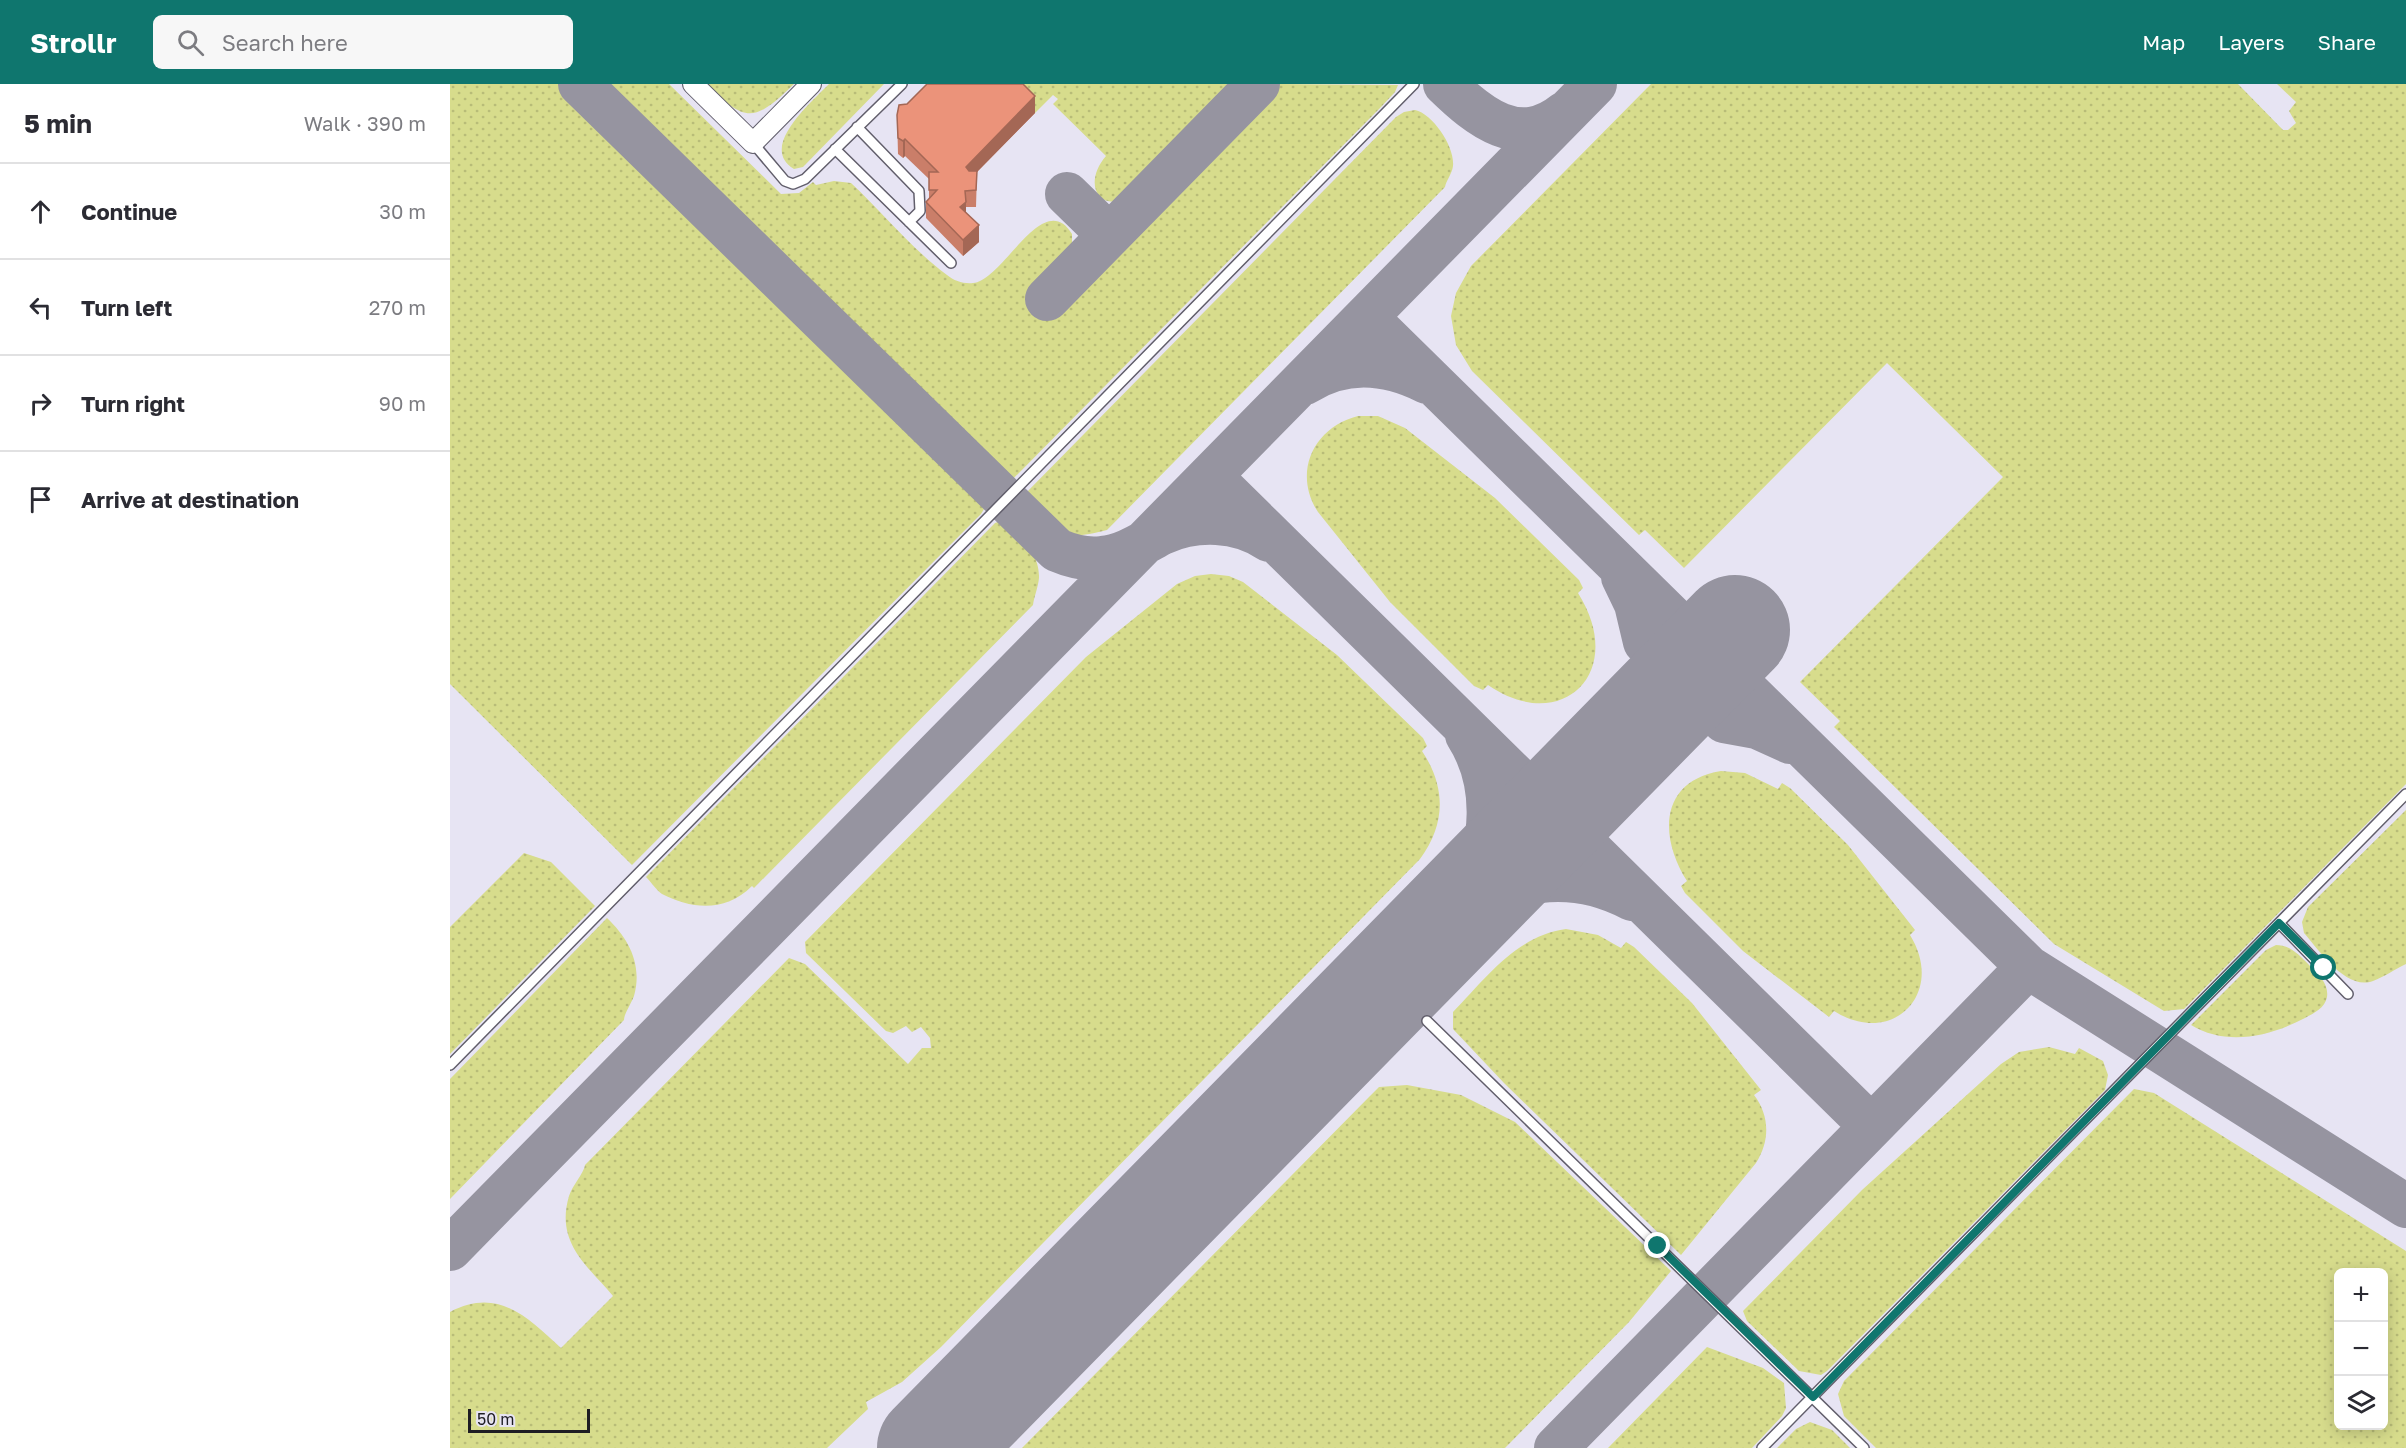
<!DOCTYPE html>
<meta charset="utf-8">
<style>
:root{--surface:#fff;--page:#f7f7f7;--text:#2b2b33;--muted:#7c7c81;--line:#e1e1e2;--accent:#0f766e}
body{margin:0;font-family:"Golos Text",sans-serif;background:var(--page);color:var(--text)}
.controls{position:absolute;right:18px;bottom:18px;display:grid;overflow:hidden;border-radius:9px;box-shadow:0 3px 15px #0003}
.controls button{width:54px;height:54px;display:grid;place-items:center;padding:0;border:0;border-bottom:2px solid var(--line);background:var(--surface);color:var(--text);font:30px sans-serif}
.scale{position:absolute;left:18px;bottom:15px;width:122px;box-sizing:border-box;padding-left:6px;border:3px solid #1e1d23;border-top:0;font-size:16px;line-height:21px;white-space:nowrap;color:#1e1d23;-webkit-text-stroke:4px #e7e4f3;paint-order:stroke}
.stop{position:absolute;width:18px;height:18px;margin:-14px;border:4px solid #0f766e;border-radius:50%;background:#fff}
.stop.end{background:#0f766e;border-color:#fff;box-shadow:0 2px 6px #0008}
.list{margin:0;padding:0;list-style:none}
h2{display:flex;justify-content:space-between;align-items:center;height:78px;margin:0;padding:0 24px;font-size:26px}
h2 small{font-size:20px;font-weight:400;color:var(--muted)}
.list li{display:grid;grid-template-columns:39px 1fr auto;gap:18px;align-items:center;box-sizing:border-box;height:96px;padding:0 24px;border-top:2px solid var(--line)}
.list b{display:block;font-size:22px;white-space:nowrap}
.list em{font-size:20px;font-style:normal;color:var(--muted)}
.icon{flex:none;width:33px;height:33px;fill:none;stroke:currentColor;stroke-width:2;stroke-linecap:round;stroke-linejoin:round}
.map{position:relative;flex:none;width:1956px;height:1364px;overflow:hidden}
header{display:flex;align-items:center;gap:36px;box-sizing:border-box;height:84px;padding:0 30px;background:var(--accent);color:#fff}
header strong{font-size:28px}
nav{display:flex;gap:33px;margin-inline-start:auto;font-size:21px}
.search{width:420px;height:54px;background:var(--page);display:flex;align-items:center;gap:15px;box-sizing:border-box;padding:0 21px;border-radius:9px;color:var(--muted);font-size:22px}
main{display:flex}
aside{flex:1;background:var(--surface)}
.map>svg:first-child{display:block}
.grass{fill:url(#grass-dots);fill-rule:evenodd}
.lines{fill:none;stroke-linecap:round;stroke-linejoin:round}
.taxiway{stroke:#9694a0;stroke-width:44}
.runway{stroke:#9694a0;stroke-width:110}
.lane-casing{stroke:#615e6b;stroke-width:12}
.street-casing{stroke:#615e6b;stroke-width:22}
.lane{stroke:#fff;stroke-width:9}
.street{stroke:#fff;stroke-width:20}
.wall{fill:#ca7e69}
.shaded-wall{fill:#a46755}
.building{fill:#eb937a;stroke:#a46755;stroke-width:1.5}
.route{stroke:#0f766e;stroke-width:8}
</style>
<header>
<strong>Strollr</strong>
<div class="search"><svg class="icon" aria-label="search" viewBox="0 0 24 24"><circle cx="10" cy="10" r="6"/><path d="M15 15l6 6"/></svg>Search here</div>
<nav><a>Map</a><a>Layers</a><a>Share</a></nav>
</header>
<main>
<aside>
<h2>5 min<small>Walk · 390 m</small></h2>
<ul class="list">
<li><svg class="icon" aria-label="ahead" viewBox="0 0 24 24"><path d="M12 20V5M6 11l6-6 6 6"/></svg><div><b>Continue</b></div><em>30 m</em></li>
<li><svg class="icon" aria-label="left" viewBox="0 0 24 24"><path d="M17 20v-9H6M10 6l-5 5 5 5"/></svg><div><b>Turn left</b></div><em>270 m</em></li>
<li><svg class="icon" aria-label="right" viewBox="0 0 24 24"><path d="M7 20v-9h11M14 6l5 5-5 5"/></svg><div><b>Turn right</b></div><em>90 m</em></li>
<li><svg class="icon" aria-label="arrive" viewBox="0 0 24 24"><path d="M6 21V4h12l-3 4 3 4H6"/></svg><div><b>Arrive at destination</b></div></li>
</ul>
</aside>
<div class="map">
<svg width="1956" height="1364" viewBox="0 0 1956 1364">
<defs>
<pattern id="grass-dots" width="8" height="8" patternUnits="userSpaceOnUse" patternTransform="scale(1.5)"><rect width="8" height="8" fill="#d7dc8c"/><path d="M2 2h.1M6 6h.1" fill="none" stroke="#b8bc78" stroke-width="1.8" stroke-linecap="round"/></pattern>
</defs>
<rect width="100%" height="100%" fill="#e7e4f3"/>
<path class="grass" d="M0,0h111l426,420 -6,10 -349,351 -182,-181z
M149,0h70l112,110 18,-1 14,-11 3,3 18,-4 17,2c30,28 63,68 96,92 7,6 17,9 26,8 30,-2 70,-96 99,-49v23l-37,38 18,18 225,-229 120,1 -3,7 -14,15 -375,379z
M255,0h89c-41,40 -48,38 -89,0z
M379,0h55l-81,83 -9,2c-37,-22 20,-69 35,-85z
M556,0h236l-111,113c-36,17 -47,-16 -25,-41l-53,-52 5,-5 -5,-4 -18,18z
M1201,0h587l45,46h5l8,-7 -7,-12 7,-9 -19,-18h129v700l-222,225 -20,2 -110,-67 -220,-217 6,-6 -40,-39 203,-205 -116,-114 -203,205 -39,-38 -6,5 -167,-164 -16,-26 -5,-29 5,-23 15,-27z
M965,26c18,4 40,37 38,56 -1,8 -7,15 -8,21l-338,343c-46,12 -52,4 -86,-29l1,-4 374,-380 8,-5z
M908,332h20l27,12 90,70 84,82 4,8 -5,5c50,79 -16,143 -90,92l-5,5 -9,-4 -84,-84 -72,-90c-26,-40 -4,-85 40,-96z
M553,436c16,16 37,32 36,58 -1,10 -5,19 -6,27l-279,283 -2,-2c-27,27 -61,23 -90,8 -5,-3 -11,-12 -16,-17l349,-354z
M761,490l18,2 14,6 94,73 86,83 4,8 -5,5c24,36 24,73 -2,108l-479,488 -39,35 -36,20 2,7 -41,39h-377v-136c49,-26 79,7 111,36l52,-52c-25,-30 -58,-53 -44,-100 3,-10 15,-23 16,-31l204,-207 16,6 103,100 14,-16h9l-1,-10 -9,-11 -9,5 -6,-6 -13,7 -7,-2 -80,-78 -1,-11 281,-285 91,-73 18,-8z
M1271,687l24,2 33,16 4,-6 8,5 58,57 67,85 -5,5c36,58 -17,113 -76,76l-5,6 -86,-66 -58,-58 -4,-7 6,-5c-28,-44 -28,-100 34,-110z
M1956,726v154c-11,5 -22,13 -33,17 -27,10 -54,-31 -69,-48l-2,-11 6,-15z
M74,769l27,9 44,44 -145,148v-127z
M157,834c21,20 36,46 27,78 -3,8 -10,18 -10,24l-174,179v-120z
M1116,845l32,6 23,13 5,-6 8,5 58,56 69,87 -7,5c16,21 16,46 2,68l-75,92 -177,-172 -51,-54v-17c33,-34 63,-76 113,-83z
M1826,861c15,0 24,11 34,21 8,9 19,17 17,31 -2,11 -13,16 -22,21 -34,18 -78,29 -114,7l75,-75z
M1599,963l26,7 4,-6 24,13 5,14 -3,15 -278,281 -6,4 -22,-4 -52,-50 -4,-10 119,-121 139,-126 18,-12z
M957,1001l54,10 54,27 156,149 -42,51 -124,126h-483l348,-352 9,-9z
M1684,1005l20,4 252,158v197h-530l-32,-32 -6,-22 6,-13zM1888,1188h46v154h-46z
M1257,1263l56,21 21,15 2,25 -4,8 -30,32h-144z
M1360,1338l22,8 18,18h-73l19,-19z"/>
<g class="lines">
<path class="taxiway" d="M130,0l477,466c14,6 29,10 45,8 22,-2 41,-15 60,-25 34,-15 76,-14 107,7
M995,0c34,33 74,66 120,29
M617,110l42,41
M597,215l211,-215
M916,233l662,650 378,239
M855,299c39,-25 82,-21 122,-1
M760,392l661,650
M1173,493l13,27 9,38
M1274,637l33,6 33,15
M1003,838c51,-46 118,-55 179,-23
M893,940c26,-27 51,-53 77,-79 16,-17 34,-32 46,-52 29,-47 31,-111 1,-158
M0,1165l1145,-1165
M1106,1364l472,-481"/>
<path class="runway" d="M482,1364l803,-818"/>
<defs>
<path id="lane" d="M407,43l62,64 1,20 -11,11
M303,59l32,38 8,3 12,-5 97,-95
M385,65l116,114
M1829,839l69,71
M977,937l437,427
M0,981l964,-981
M1312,1364l644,-654"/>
<path id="street" d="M243,0l60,59 58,-59"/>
</defs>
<use href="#lane" class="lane-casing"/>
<use href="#street" class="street-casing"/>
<use href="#lane" class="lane"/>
<use href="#street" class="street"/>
</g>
<path class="wall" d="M457,20l128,9 -58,59 -1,35h-10v5l13,30 -16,14 -37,-38v-16l3,-3v-20l-24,-23 -2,2 -5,-4 -1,-39z"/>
<path class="shaded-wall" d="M585,12v17l-58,59 -1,35 1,-35 -11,11v-16z
M455,55v17l-2,2v-17z
M516,118v17l-6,-12z
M529,141v17l-16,14v-16z"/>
<path class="building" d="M477,0h96l12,12 -69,71 3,4h8l-1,19 -11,1 1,11 -6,5 19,18 -16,15 -37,-38 11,-12h-8v-18h9l-33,-33 -2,2 -5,-3 -1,-23 2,-10 8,-1z"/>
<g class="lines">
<path class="route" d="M1208,1162l155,151 466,-474 45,45"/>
</g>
</svg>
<div class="controls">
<button>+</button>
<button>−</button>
<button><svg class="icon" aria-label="layers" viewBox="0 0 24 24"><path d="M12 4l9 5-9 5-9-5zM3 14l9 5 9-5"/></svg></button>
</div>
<div class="scale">50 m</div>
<div class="stop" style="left:1874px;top:884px"></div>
<div class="stop end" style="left:1208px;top:1162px"></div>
</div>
</main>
